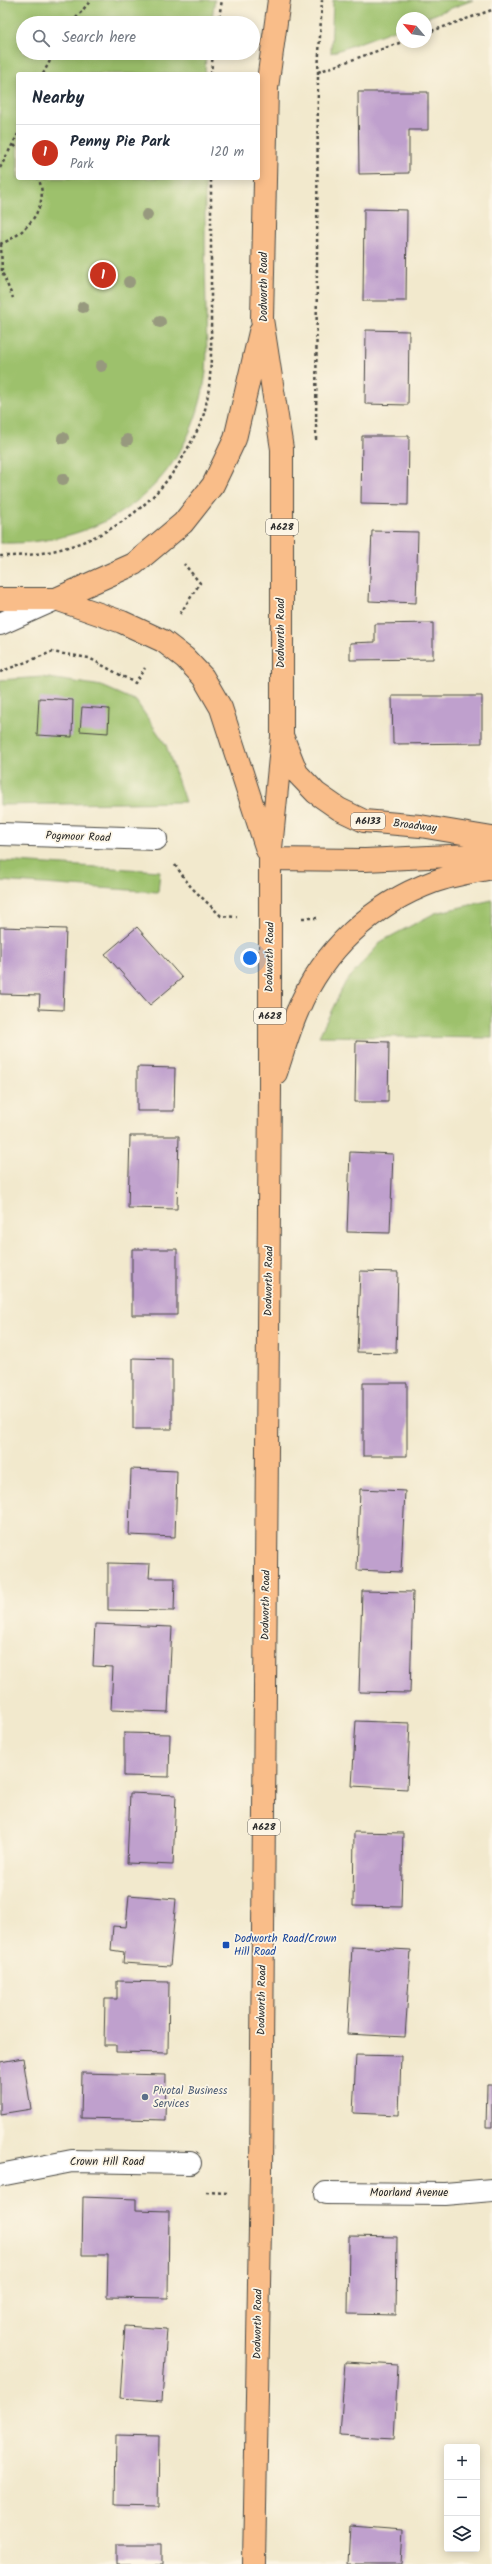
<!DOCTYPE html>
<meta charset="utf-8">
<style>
:root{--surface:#fff;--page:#f6f6f7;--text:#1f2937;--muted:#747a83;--line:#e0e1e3;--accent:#c8321e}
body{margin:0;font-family:Kalam,sans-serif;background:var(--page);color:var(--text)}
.controls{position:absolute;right:12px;bottom:12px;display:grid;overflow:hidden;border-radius:4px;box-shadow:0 2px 10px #0003}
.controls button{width:36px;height:36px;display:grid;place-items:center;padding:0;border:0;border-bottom:1px solid var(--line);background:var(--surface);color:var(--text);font:20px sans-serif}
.compass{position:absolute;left:396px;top:12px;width:36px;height:36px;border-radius:50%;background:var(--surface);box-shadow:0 2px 10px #0003;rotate:299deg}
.you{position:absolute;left:250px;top:958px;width:14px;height:14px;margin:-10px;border:3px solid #fff;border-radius:50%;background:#1a73e8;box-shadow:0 0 0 6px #1a73e833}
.badge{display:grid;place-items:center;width:26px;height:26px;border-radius:50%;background:var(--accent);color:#fff;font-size:13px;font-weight:700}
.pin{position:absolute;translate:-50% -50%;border:2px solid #fff;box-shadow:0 1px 4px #0006}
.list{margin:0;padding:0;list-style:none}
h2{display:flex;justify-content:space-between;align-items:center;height:52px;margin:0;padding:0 16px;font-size:17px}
h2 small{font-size:13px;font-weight:400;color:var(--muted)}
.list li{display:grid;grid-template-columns:26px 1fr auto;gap:12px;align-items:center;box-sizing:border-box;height:56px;padding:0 16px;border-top:1px solid var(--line)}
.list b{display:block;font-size:15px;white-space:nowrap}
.list p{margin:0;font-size:13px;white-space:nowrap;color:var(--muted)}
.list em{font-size:13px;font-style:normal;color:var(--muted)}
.icon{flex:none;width:22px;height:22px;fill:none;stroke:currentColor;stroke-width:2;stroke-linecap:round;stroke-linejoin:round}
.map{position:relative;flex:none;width:492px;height:2564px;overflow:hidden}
.search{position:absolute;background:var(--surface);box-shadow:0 2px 10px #0003;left:16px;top:16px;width:244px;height:44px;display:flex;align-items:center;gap:10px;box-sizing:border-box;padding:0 14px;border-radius:22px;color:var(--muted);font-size:15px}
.panel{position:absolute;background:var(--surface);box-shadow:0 2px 10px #0003;left:16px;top:72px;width:244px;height:108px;border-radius:4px}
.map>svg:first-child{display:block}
.green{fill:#9dc16c;stroke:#64764c}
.building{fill:#bfa0cd}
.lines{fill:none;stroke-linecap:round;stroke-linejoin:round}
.street-casing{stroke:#494843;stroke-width:24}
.highway-casing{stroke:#494843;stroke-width:24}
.path{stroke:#494843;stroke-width:2.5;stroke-dasharray:3 3;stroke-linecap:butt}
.street{stroke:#fff;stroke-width:22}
.highway{stroke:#f9bd89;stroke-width:22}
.tree{fill:#97997e}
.transit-dot{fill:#1a4fb4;stroke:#fcf5e5;stroke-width:1.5}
.service-dot{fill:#5c6f8a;stroke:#fcf5e5;stroke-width:1.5}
.labels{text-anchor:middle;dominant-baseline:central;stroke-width:3.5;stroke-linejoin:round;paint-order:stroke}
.shield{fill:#fcf5e5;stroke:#6a6863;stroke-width:1}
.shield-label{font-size:10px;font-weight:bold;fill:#2b2b2b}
.street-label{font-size:11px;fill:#2b2b2b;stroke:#fcf5e5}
.transit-label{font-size:11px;fill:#164399;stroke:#fcf5e5;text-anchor:start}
.service-label{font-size:11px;fill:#4e5e75;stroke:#fcf5e5;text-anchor:start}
</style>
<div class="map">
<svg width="492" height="2564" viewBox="0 0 492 2564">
<rect width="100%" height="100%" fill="#fcf5e5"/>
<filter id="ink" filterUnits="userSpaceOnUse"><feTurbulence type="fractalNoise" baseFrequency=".025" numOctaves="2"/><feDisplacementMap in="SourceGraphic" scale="8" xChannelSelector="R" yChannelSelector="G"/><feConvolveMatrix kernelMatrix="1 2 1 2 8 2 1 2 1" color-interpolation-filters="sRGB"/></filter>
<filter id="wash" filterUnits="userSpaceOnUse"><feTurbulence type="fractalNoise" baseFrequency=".012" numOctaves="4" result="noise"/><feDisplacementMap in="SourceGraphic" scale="16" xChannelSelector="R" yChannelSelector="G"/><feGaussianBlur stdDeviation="0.9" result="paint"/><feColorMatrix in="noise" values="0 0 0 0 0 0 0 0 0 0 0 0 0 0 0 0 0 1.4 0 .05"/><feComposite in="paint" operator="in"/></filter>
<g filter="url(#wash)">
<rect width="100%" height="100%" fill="#f2e9cd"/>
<path class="green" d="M0,0h215l-4,23h-188v30h183l-1,21h-187v104h187c0,44 0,89 1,133 0,20 2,41 0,61 -14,110 -98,174 -206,171z
M333,0h140l-48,18h-23v9l-71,26z
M42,677l60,9 34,15 30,44 19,57 -185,3v-125z
M0,861l160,10 -2,21 -158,-11z
M492,900v138l-173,-2 26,-53 37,-42 53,-28z"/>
<g id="blocks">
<path class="building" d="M358,92h70v38h-19v43l-50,1z
M364,209l43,1 -1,91h-43z
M366,330l43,1 -1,74 -43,-1z
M362,436h47l-1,69 -47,-1z
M372,531l46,1 -2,71 -47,-2z
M433,623v36l-83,1v-17l25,-1v-18z
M392,696h90v47l-89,1z
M39,698l34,2 -1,37 -35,-2z
M82,707l27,2 -1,24 -28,-2z
M0,927l66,2 -3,81 -24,-1 1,-14 -40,-1z
M137,927l45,51 -32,27 -45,-51z
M356,1041l33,1 -1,60h-33z
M137,1067l38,1 -1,43h-37z
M130,1136h49l-2,73 -49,-1z
M350,1152l43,2 -3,79 -43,-1z
M132,1249h45v66h-45z
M360,1271l38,1 -2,81 -39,-1z
M133,1358l39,1v70h-39z
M363,1383h44v73h-44z
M131,1469l46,2 -2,66 -46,-2z
M360,1489l45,2 -4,81 -44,-2z
M108,1563l42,1 -1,14h26l-1,33 -66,-1z
M362,1591l51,1 -3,101 -51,-1z
M95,1624l77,3 -4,85 -57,-2 2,-43 -20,-1z
M356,1721l54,2 -3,66 -55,-3z
M124,1733l46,1 -1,43 -45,-1z
M130,1793l46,2 -3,70 -46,-2z
M354,1832l49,1 -2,74 -48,-1z
M129,1895l47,4 -6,67 -47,-3 1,-11 -13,-2 2,-24 13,1z
M352,1947l59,3 -6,87 -58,-3z
M117,1981l52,1 -1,71 -52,-1v-7h-12l1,-46h12z
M356,2055l45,1 -2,59 -46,-2z
M23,2058l8,51 -31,5v-52z
M82,2073l84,2 -1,45 -84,-2z
M487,2085h5v42h-6z
M83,2197l53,2v11l33,1 -1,87 -61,-1 1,-42h-26z
M349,2236l48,1 -1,78 -48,-1z
M125,2326l42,3 -5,72 -42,-3z
M345,2362l53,3 -4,74 -54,-3z
M116,2435l43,1 -1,71 -43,-1z
M351,2525l52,4 -2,35h-52z
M117,2545h45v19h-45z"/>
</g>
</g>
<g filter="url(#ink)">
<use href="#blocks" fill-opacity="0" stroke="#494843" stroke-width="1"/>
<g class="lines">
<defs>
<path id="street" d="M0,624l56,-25
M0,834l156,5
M0,2175l72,-14 118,2
M326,2193l119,1 47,-4"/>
<path id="highway" d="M0,599h56l66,23 41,19 22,17 18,19 18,31 46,142
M56,599l78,-35 49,-41 30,-38 22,-46 25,-107
M283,738l14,35 19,20 23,16 25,12 56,5 72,12
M270,859l95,1 127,-6
M276,1073c7,-21 13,-43 22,-63 25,-60 75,-106 135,-128 19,-7 40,-10 59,-14
M254,2564l7,-393 9,-1082v-230l12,-122v-288l-20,-130 5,-231 12,-88"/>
</defs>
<use href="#street" class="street-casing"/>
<use href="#highway" class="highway-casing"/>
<path class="path" d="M72,23l19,-23
M218,23l4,-23
M426,33l66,-23
M318,72l84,-30
M43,74l11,-21
M211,74l2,-21
M14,145l4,4
M0,168l18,-34
M0,244c24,-8 52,-38 38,-66
M1,244l1,28 11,26
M316,440l2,-368 4,-72
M0,556c80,2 154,-39 190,-112 4,-7 9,-16 12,-24 11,-34 9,-73 9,-109 0,-44 0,-89 0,-133
M180,614l20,-31 -16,-19
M0,672l52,-20 37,6 46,25 10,-15
M175,865l16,22 30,29 16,1
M302,918h17
M206,2192l22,1"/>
<use href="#street" class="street"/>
<use href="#highway" class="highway"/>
</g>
<g class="tree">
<circle cx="147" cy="215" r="6"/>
<circle cx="129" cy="282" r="6"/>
<circle cx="83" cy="307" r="6"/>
<circle cx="160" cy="322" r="6"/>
<circle cx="101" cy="366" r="6"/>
<circle cx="63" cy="438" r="6"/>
<circle cx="127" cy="440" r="6"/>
<circle cx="63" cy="479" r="6"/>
</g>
</g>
<rect class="transit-dot" x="222" y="1941" width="8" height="8" rx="2"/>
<circle class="service-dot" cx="145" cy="2097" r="4"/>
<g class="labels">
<g class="shield">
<rect x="266" y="519" width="32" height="16" rx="3"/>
<rect x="351" y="813" width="34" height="16" rx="3"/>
<rect x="254" y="1008" width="32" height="16" rx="3"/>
<rect x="248" y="1819" width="32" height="16" rx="3"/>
</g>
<g class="shield-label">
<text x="282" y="527">A628</text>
<text x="368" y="821">A6133</text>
<text x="270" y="1016">A628</text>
<text x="264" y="1827">A628</text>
</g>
<g class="street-label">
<text transform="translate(264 287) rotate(-90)">Dodworth Road</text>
<text transform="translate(281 633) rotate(-90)">Dodworth Road</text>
<text transform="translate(415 826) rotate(7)">Broadway</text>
<text transform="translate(78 837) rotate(2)">Pogmoor Road</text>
<text transform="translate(270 957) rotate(-89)">Dodworth Road</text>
<text transform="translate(269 1281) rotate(-89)">Dodworth Road</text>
<text transform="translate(266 1605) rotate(-89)">Dodworth Road</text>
<text transform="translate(262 2000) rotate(-89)">Dodworth Road</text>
<text x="107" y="2162">Crown Hill Road</text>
<text x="409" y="2193">Moorland Avenue</text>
<text transform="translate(258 2324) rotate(-89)">Dodworth Road</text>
</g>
<g class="transit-label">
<text x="234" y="1939">Dodworth Road/Crown<tspan x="234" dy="13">Hill Road</tspan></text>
</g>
<g class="service-label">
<text x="153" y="2091">Pivotal Business<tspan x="153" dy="13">Services</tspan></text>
</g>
</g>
</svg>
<div class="controls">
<button>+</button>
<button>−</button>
<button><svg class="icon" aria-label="layers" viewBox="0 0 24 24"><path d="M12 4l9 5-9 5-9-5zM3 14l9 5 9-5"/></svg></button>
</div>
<svg class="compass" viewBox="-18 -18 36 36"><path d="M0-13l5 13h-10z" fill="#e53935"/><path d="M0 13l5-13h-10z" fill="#747a83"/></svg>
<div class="you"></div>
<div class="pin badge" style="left:103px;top:275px">1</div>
<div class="search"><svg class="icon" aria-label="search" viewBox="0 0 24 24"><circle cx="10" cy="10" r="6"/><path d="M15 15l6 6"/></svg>Search here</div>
<section class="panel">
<h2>Nearby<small></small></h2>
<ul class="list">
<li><span class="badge">1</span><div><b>Penny Pie Park</b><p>Park</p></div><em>120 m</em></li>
</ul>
</section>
</div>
